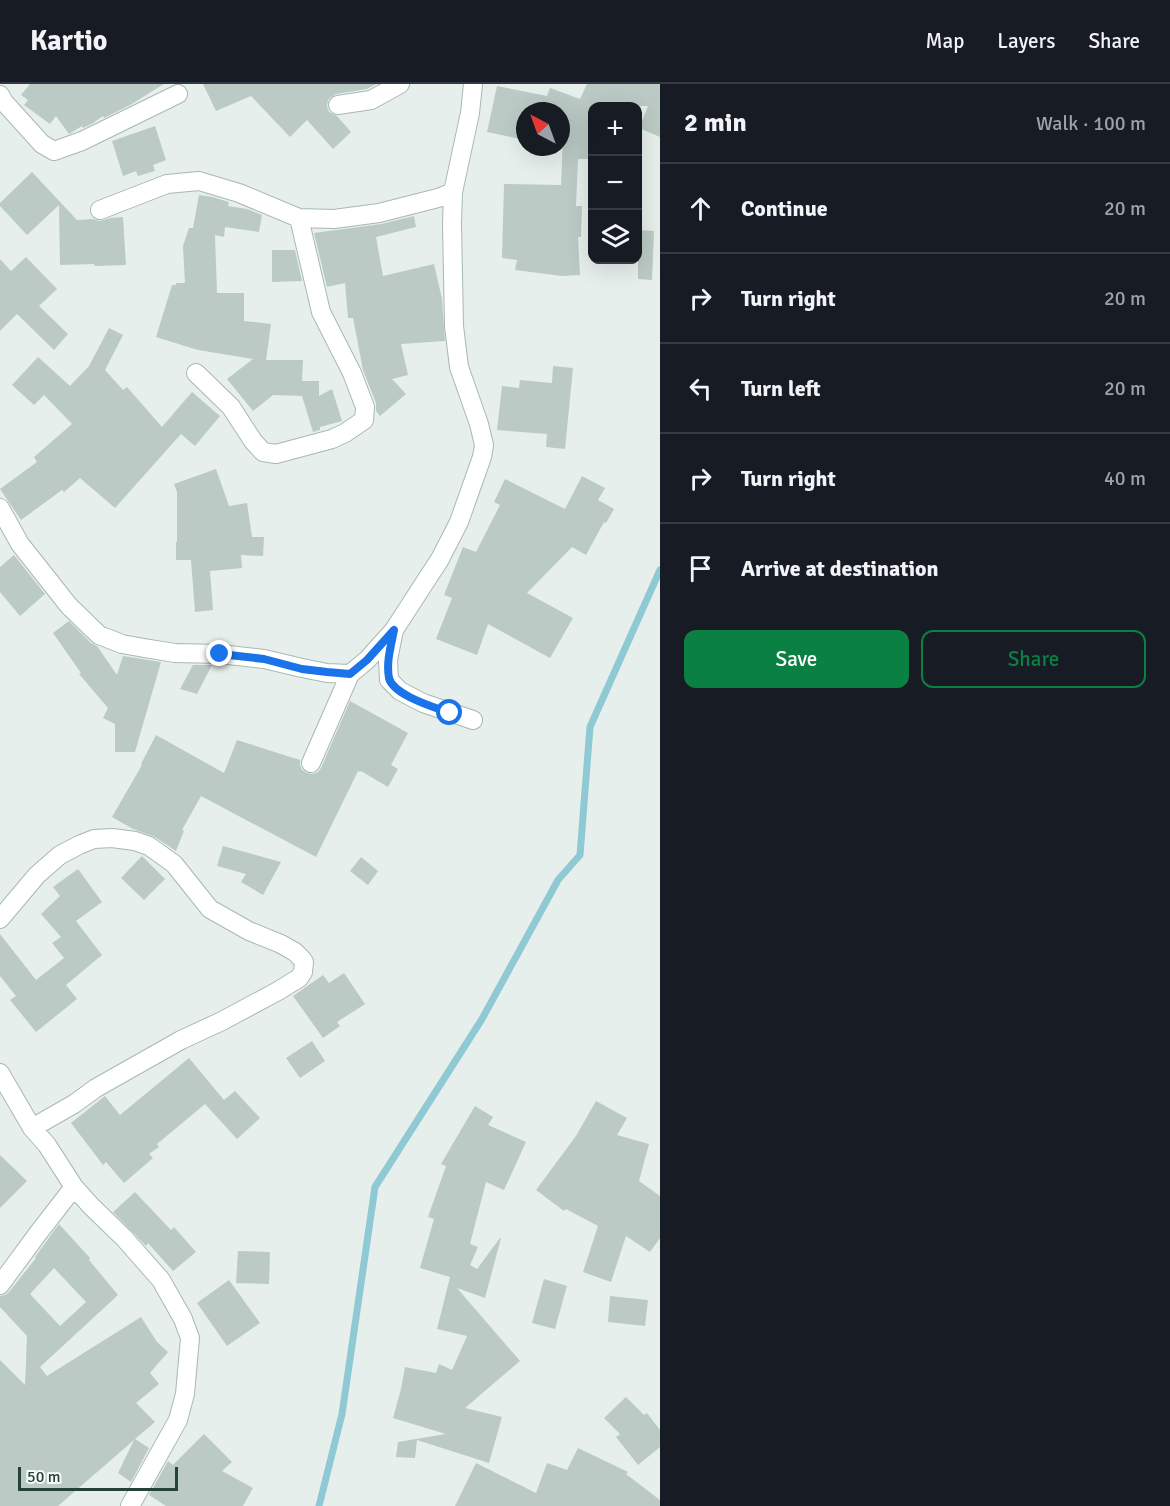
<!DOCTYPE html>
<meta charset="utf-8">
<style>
:root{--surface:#171b24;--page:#242831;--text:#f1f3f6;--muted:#9ea1a6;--line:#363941;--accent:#0b8043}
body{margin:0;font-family:Signika,sans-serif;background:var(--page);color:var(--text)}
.controls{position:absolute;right:18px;top:18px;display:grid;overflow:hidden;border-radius:12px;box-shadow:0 6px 24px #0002}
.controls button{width:54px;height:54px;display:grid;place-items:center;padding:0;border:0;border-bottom:2px solid var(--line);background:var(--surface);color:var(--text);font:30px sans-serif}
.compass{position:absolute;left:516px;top:18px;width:54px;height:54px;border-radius:50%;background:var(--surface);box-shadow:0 6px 24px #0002;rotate:319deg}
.scale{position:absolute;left:18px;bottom:15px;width:160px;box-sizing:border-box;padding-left:6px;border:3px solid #24423a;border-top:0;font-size:16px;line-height:21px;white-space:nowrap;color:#24423a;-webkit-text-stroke:4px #f7fbf9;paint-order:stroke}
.stop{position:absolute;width:18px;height:18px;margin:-14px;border:4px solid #1a73e8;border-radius:50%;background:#fff}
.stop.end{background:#1a73e8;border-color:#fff;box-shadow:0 2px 6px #0008}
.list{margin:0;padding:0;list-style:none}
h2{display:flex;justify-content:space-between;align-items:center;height:78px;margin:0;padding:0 24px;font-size:26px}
h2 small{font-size:20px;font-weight:400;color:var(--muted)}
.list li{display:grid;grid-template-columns:39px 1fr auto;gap:18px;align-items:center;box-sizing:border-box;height:90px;padding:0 24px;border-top:2px solid var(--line)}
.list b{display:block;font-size:22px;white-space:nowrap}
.list em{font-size:20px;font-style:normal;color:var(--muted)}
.actions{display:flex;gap:12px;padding:18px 24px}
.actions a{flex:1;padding:14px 0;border:2px solid var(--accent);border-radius:12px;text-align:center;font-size:21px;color:var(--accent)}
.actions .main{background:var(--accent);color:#fff}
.icon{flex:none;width:33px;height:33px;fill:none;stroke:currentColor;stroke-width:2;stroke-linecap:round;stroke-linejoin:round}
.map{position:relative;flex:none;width:660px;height:1422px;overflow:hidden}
header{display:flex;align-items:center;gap:36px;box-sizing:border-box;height:84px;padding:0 30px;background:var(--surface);border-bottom:2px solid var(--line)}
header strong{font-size:28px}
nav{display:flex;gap:33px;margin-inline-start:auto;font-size:21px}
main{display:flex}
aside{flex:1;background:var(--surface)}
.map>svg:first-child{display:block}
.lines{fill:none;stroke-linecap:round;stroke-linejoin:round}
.stream{stroke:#8ec9d4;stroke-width:7}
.building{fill:#bbcac4;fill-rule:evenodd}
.minor-casing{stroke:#a8b8b2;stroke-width:20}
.minor{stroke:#fff;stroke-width:18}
.route{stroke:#1a73e8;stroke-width:8}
</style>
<header>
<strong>Kartio</strong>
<nav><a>Map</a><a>Layers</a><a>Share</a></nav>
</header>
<main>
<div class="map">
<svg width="660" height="1422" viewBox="0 0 660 1422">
<rect width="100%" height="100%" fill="#e6efeb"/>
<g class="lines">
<path class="stream" d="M319,1422l23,-92 33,-227 107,-168 76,-139 22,-25 10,-128 70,-157"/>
</g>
<path class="building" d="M30,0h134l-34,21 -26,13 -1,-2 -10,7 -10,5 -1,-2 -13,8 -13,-18 -6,8 -26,-19 4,-5 -7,-5z
M203,0h173l-9,5 -31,5 -5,3 -3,3 -1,6 2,6 8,4 14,16 -18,17 -26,-29 -17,17 -39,-41 -35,15z
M587,0h73v53l-21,-9 9,-22h-56v53h-14l-2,47h6l-1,31h-3l2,38 -18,1 -47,-6 2,-10 -15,-2 2,-74 57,1 3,-74h-39v29l-38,-8 10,-46 50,10 3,-8 30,11z
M155,42l11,34 -13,5 2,6 -17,5 -2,-5 -13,5 -11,-35z
M32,88l45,48 16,-1 6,2 12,-3 12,-1 3,48 -31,1 -1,-2 -34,1 -1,-60 -32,30 -27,-29v-3z
M199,111l13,2 17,5 -1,4 19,3 15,6 -3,17 -34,-5 -1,10 -9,-2 2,58h27v28l27,3 -5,36h37l-1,21h17v15l13,-7 10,32 -22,6v3l-7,2 -11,-36 -29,-1 -20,16 -26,-32 26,-20 -55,-9 -42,-13 16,-52h4v-2h9l-2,-37 6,-18h4z
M414,132l2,11 -40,10 7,39 51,-12 8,35 3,42 -44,3 7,31 -16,4 14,15 -26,22 -4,-5v-8l-13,-33 -10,-52h-5l-3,-35 -18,4 -13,-54 67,-9z
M638,146l16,1 -2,49 -14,-1z
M272,166h23l7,31 -30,1z
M26,173l31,32 -18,17 29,28 -14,16 -37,-36 -17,17v-72l11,12z
M109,244l14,7 -18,35 18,20 4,-3 35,40 30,-35 28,24 -25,30 -14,-12 -66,74 -35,-30 -16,14 -2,-2 -41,30 -21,-31 37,-27 -3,-5 38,-33 -28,-29 -10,10 -22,-20 26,-28 32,29 19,-20z
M553,282l20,2 -8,81 -19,-2 1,-13 -50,-4 5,-44 17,2 1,-8 32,3z
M216,385l13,37 18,-3 5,34h12l-1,19 -22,-1 1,13 -32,3 3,39 -18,2 -4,-52h-15v-18h1v-50l-3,-8z
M582,392l23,12 -7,12 16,9 -8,14 -2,-1 -18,33 -14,-8 -45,46 46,25 -23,40 -62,-34 -11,31 -41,-16 16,-41 -8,-3 19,-48 13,5 24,-47 -6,-3 11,-23 60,30z
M14,471l31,39 -25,22 -20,-24v-25z
M69,537l22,22 6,3 20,29 6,-19 38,6 -26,90h-20v-28l-12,-6 5,-10 -29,-34 2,-1 -28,-40z
M193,581h19l-15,29 -17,-5z
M350,617l58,32 -17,32 7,4 -10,18 -27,-16 -1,1 -2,-1 -42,86 -115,-61 -19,34 2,1 -8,20 -21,-14 -22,-8 -21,-12 30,-52 -1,-1 15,-29 68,38 13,-33 63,20v5l2,5 5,3 6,1 5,-2 3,-4z
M223,762l58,16 -18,33 -22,-13 5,-8 -29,-8z
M142,772l23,23 -21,21 -23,-22z
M361,773l17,14 -10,14 -18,-14z
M78,785l24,33 -26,19 26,34 -36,30 11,14 -41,33 -26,-32 6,-4 -16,-20v-42l36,46 28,-22 -12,-15 9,-6 -20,-23 19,-18 -7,-9z
M344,889l21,31 -28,18 3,4 -17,12 -30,-42 30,-21 6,8z
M312,957l13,20 -25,17 -14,-20z
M189,974l35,42 11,-9 25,27 -23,21 -32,-35 -48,40 2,3 -10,7 4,4 -29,25 -18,-21 -3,3 -32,-42 34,-27 15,19z
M596,1017l31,17 -10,17 32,9 -10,37 21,15v42l-10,14 -24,-16 -15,46 -28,-10 15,-46 -32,-17 -2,2 -28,-21 40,-54z
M475,1022l18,11 -5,8 38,17 -22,48 -18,-8 -16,62 8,3 -8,18 7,4 23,-31h1l-16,60 -28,-10 63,73 -55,47 37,9 -13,46 -72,-23 -2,18 -19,-1 2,-15 48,-8 -53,-16 8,-29 4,-22 31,6 3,-9 13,6 15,-34 -30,-7 13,-52 -30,-9 14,-49 -6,-2 18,-51 -5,-2z
M0,1071l27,26 -27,27z
M135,1108l36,38 3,-3 22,25 -23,19 -25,-28 -2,3 -33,-34z
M59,1140l31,34 -1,2 29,35 -78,72 7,9 94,-59 16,25 11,10 -18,21 9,11 -23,19 19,19 -20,17 14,9 -18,34 -13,-9 16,-33 -76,66h-58v-146l25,25 2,-49 -27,-29v-11l5,-1 4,-3 27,-34 -1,-1zM54,1184l32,34 -26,24 -30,-32z
M238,1167l32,1 -1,32 -33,-1z
M544,1195l23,7 -12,43 -23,-6z
M229,1196l31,43 -33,23 -30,-43z
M610,1212l38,4 -3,26 -37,-4z
M626,1313l18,18 3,-2 13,17v17l-22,18 -22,-28 4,-3 -16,-16z
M204,1350l28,28 -10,9 31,17 -10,18h-77l-17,-11 19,-34 5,4z
M578,1364l50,24 -2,2 34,26v6h-205l21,-43 60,30 11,-30 20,7z"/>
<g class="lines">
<defs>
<path id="minor" d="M0,11l4,7 38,42 12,7 28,-10 96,-47
M338,21l33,-5 29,-16
M100,126l67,-26 32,-3 40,12 60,25 35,1 45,-6 59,-15 15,-6
M196,289l35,34 22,34 10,11 13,2 56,-15 13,-6 19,-13 1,-13 -13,-34 -31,-61 -22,-94
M0,424l20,36 49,62 30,29 23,9 22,4 31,5 45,1 44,5 38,9 25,5 23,1 17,-14 27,-30 46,-71 19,-37 23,-65 2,-12 -5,-21 -20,-57 -5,-41 -2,-102 1,-32 17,-79 3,-29
M394,546l-6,30 1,20 11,11 23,12 50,17
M311,679l39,-89
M0,835l37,-44 23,-20 19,-10 15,-6 18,-1 23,3 14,5 25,18 36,45 39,22 32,13 14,8 7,7 2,3 -1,10 -4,6 -21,13 -56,30 -41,19 -85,48 -22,16 -42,24
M0,989l32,55 15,17 27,42 17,19 33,32 37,42 22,39 7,19 -5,56 -7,26 -48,86
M0,1201l39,-53 35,-45"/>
</defs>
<use href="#minor" class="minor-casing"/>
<use href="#minor" class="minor"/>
</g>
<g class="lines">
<path class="route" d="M220,570l44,5 38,10 25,3 23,2 17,-14 27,-30c-3,16 -8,32 -5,48 4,17 45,29 61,35"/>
</g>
</svg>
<div class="controls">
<button>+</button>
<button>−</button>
<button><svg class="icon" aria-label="layers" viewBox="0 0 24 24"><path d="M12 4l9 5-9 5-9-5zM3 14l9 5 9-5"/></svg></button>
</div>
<svg class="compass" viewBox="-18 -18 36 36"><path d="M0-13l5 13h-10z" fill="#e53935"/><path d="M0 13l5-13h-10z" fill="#9ea1a6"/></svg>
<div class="scale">50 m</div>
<div class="stop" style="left:450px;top:629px"></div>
<div class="stop end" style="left:220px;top:570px"></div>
</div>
<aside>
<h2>2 min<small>Walk · 100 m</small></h2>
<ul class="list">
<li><svg class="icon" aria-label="ahead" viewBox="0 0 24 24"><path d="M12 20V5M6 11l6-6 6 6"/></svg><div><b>Continue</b></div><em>20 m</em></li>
<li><svg class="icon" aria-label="right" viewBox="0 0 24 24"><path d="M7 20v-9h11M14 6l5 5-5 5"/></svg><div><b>Turn right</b></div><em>20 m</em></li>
<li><svg class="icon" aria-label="left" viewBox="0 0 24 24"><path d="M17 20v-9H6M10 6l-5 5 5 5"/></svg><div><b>Turn left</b></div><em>20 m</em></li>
<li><svg class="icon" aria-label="right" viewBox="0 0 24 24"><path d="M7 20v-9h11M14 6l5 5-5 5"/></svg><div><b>Turn right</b></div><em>40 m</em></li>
<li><svg class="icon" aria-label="arrive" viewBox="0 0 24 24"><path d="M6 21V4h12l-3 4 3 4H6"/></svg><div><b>Arrive at destination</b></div></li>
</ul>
<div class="actions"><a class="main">Save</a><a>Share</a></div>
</aside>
</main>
